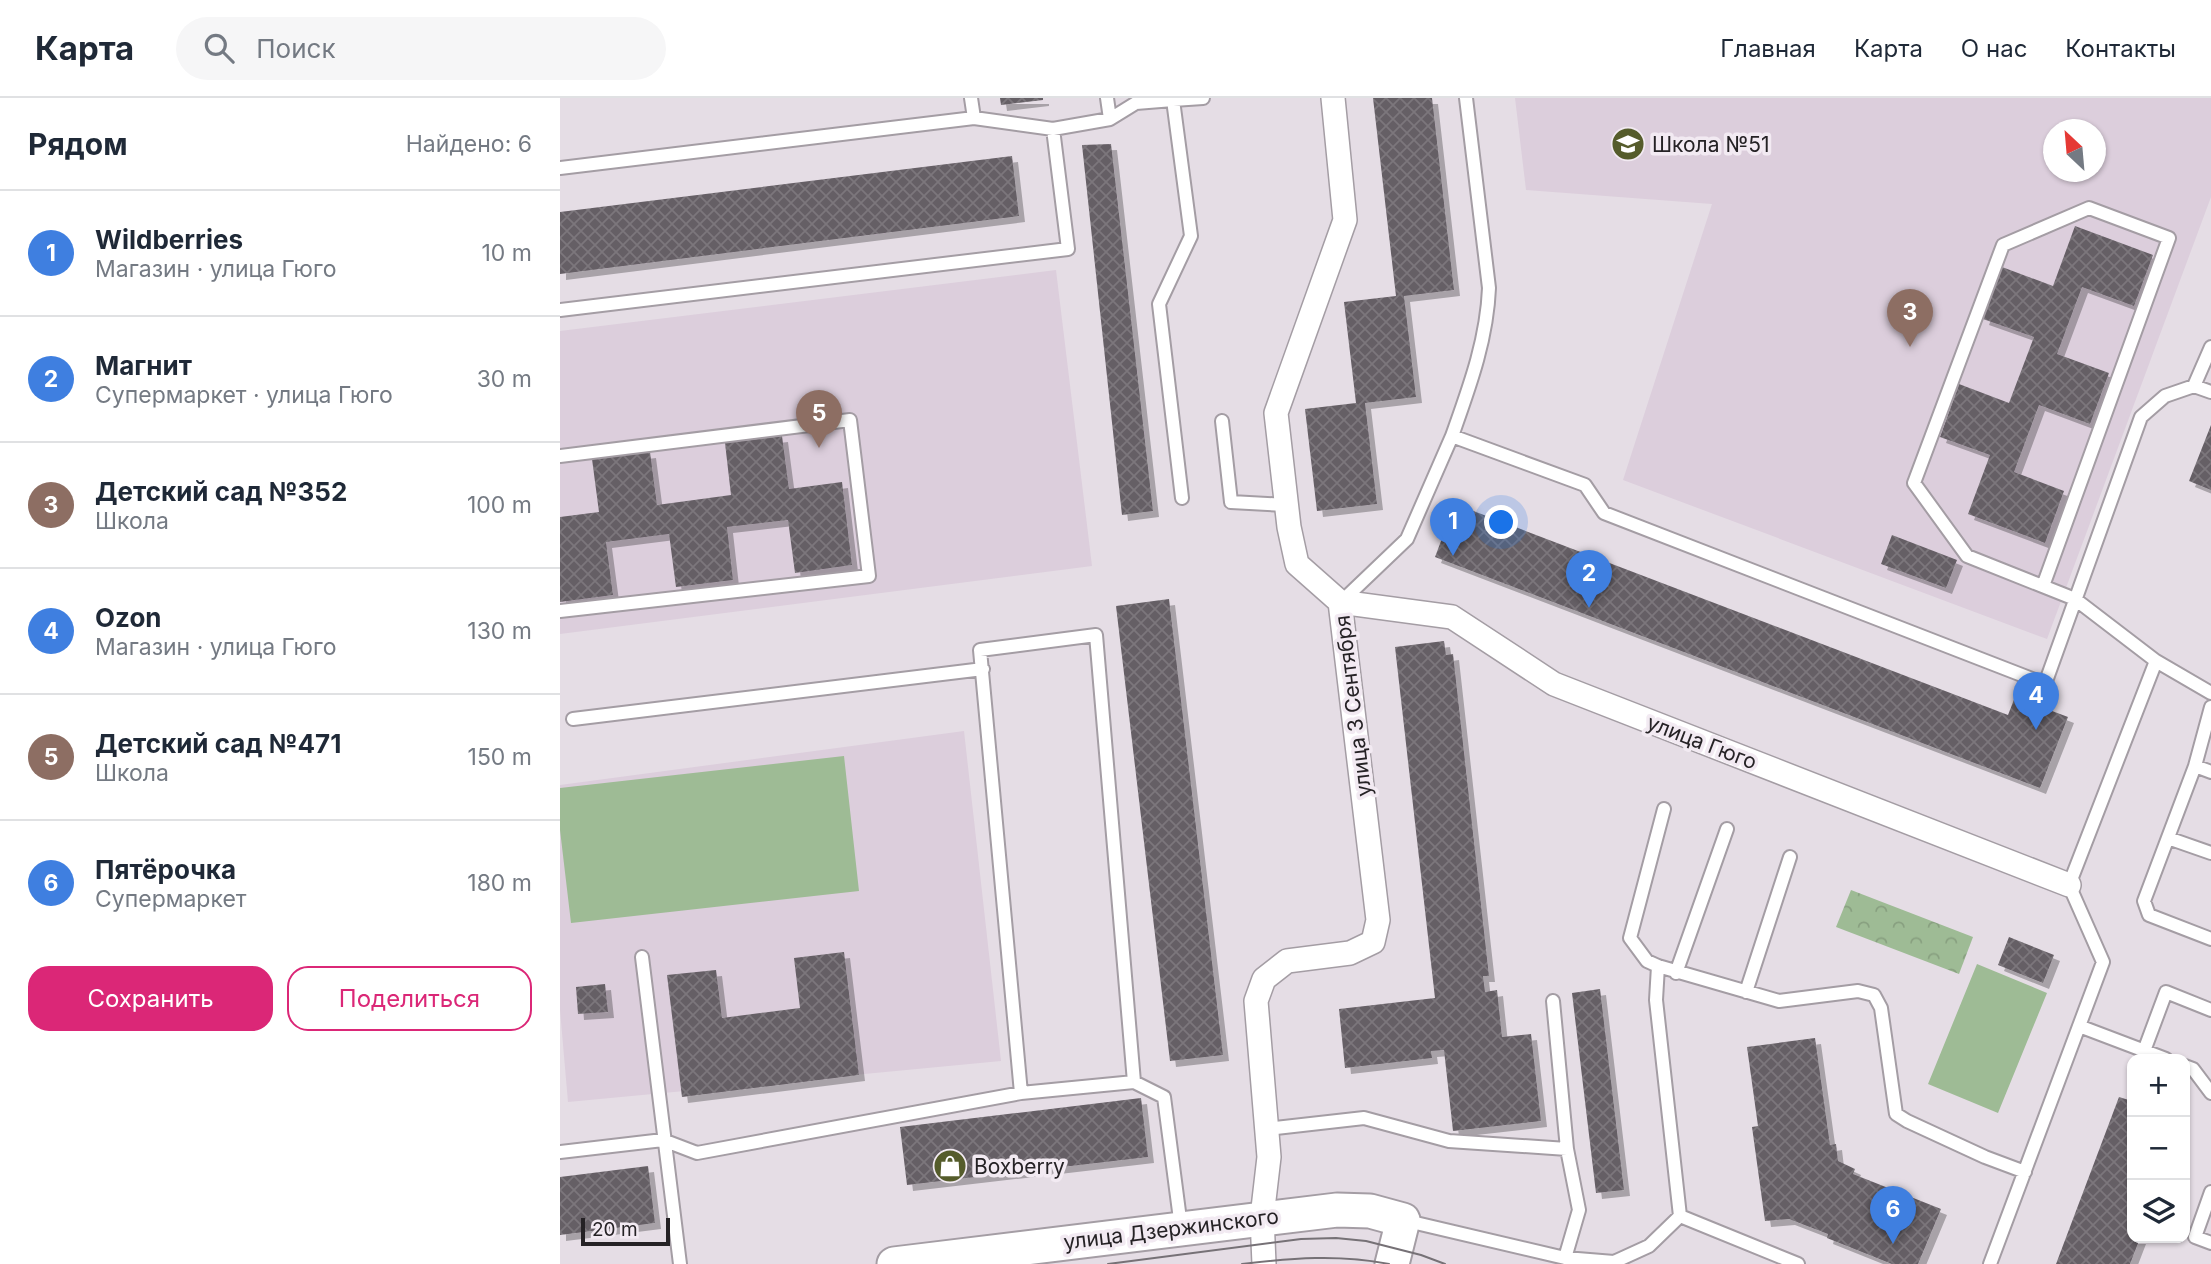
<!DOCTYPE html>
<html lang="ru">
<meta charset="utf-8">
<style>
:root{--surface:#fff;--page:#f6f6f7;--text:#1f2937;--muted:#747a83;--line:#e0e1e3;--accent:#db2777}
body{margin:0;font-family:Inter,sans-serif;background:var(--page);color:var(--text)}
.controls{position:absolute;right:21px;bottom:21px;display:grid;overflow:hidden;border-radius:14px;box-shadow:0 2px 5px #0004}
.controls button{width:63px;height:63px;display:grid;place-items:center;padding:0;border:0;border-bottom:2px solid var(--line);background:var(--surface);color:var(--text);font:35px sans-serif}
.compass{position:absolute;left:1483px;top:21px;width:63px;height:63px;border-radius:50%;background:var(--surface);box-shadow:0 2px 5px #0004;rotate:334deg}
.scale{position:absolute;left:21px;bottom:18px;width:89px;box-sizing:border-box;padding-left:7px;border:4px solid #252225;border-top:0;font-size:19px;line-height:24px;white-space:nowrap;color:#252225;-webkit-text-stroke:5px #f2eaf2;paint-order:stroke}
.you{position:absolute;left:942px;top:425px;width:24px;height:24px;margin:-18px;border:5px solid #fff;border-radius:50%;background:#1a73e8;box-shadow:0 0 0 10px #1a73e833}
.badge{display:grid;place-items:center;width:46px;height:46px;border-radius:50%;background:var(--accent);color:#fff;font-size:23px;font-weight:700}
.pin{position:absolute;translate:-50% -58px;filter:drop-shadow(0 2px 4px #0008)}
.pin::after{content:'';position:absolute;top:37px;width:24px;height:21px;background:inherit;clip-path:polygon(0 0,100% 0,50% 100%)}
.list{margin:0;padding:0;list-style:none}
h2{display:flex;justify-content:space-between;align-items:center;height:91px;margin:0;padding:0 28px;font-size:30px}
h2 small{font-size:23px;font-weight:400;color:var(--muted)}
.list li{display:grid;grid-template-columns:46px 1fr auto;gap:21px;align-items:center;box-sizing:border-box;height:126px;padding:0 28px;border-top:2px solid var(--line)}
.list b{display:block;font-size:26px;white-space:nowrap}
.list p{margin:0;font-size:23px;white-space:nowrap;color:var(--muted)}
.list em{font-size:23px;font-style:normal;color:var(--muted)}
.actions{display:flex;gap:14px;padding:21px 28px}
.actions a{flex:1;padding:16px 0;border:2px solid var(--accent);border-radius:21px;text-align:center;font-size:24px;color:var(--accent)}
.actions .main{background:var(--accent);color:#fff}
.icon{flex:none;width:38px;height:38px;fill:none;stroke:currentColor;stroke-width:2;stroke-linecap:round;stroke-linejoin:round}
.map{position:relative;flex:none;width:1651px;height:1166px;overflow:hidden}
header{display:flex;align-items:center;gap:42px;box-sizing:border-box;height:98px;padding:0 35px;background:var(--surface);border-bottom:2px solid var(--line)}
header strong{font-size:33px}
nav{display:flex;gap:38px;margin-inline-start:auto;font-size:24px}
.search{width:490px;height:63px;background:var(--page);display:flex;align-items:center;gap:18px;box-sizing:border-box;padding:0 24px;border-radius:38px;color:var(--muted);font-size:26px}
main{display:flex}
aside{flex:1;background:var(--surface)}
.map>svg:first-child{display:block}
.built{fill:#dccedc;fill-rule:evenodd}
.grass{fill:#9ebb95}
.park{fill:url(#park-crowns)}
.building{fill:url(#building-cross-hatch);filter:url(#shadow)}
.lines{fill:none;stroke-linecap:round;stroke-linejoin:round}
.service-casing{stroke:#a49da4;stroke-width:16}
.minor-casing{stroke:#a49da4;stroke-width:26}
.secondary-casing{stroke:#a49da4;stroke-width:37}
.service{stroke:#fff;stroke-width:12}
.minor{stroke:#fff;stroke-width:23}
.secondary{stroke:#fff;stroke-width:33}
.tram{stroke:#767176;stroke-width:2}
.labels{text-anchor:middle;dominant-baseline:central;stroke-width:7;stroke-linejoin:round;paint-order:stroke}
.poi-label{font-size:21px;fill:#252225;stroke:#f2eaf2;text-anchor:start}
.street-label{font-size:21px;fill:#252225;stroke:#f2eaf2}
</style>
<header>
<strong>Карта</strong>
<div class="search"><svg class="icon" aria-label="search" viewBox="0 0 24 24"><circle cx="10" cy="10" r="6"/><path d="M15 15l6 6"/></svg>Поиск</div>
<nav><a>Главная</a><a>Карта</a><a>О нас</a><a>Контакты</a></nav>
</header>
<main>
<aside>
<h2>Рядом<small>Найдено: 6</small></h2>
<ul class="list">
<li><span class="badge" style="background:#3f7fe0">1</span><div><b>Wildberries</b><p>Магазин · улица Гюго</p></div><em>10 m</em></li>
<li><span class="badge" style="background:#3f7fe0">2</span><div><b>Магнит</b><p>Супермаркет · улица Гюго</p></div><em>30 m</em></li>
<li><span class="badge" style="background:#8d6e63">3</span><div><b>Детский сад №352</b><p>Школа</p></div><em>100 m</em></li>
<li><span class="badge" style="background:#3f7fe0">4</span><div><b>Ozon</b><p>Магазин · улица Гюго</p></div><em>130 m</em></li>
<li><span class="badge" style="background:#8d6e63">5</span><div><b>Детский сад №471</b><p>Школа</p></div><em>150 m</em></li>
<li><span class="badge" style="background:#3f7fe0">6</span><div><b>Пятёрочка</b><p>Супермаркет</p></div><em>180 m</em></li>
</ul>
<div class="actions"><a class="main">Сохранить</a><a>Поделиться</a></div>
</aside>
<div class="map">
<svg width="1651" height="1166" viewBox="0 0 1651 1166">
<defs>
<pattern id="park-crowns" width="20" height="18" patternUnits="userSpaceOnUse" patternTransform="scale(1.75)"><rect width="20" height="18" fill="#9ebb95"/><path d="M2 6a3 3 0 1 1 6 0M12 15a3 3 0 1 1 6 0" fill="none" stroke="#88a080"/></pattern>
<pattern id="building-cross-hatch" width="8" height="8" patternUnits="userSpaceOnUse" patternTransform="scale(1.75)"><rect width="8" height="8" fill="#655e65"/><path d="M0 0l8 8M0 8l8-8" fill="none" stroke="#7b767b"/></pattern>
<filter id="shadow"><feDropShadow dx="6" dy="6" stdDeviation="0" flood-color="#0004"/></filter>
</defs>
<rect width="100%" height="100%" fill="#e5dde5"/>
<path class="built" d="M955,0h696v99l-164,442 -424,-159 89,-276 -186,-14zM1493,32h42v42h-42z
M496,172l36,296 -532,68v-303z
M404,633l37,330 -433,41 -8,-92v-225z"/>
<path class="grass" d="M284,658l15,135 -288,32 -11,-93v-42z
M1417,866l70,29 -49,120 -70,-29z"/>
<path class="park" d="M1291,792l122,47 -14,37 -123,-47z"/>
<path class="building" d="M440,0h43v2l-42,5z
M813,0h59l22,192 -50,6 12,101 -51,6 12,101 -60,7 -12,-102 51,-6 -12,-101 52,-6z
M551,46l42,367 -31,4 -40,-370z
M452,58l7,60 -459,58v-62z
M1515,128l78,29 -19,51 -52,-19 -25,67 52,19 -19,51 -51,-19 -25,67 50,19 -19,52 -77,-29 22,-59 -50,-18 19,-53 50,19 25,-66 -51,-18 19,-52 51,19z
M1651,327v65l-22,-9z
M222,338l7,53 53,-7 10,83 -57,8 -7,-53 -61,7 6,53 -57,7 -7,-53 -63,8 7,53 -53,7v-85l39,-5 -7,-53 58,-7 7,53 74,-10 -6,-52z
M895,406l553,211 7,-18 53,20 -28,71 -605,-231z
M1332,437l65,25 -11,28 -65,-24z
M609,501l54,456 -53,6 -54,-455z
M884,543l2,14 7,-1 36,322h-6l2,16 12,-2 5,47 29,-3 10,87 -88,10 -9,-81 -13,1 1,7 -87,10 -6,-59 96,-11 -40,-351z
M1449,839l45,18 -11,28 -45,-18z
M284,854l15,123 -177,22 -15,-122 49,-5 6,48 78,-10 -6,-50z
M45,886l3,28 -30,2 -2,-27z
M1040,891l24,201 -28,3 -24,-200z
M1255,940l15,107 6,-1 2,17 17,8 -2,5 88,35 -23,55h-26l-65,-26 1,-4 -39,-15 -24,2 -13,-94 6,-1 -11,-79z
M1559,999l13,4v137h8l-10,26h-74z
M581,1000l7,59 -241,28 -7,-58z
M88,1068l7,57 -95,12v-58z"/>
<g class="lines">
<defs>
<path id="service" d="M411,0l3,20
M547,0l3,21
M906,0l23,190c-2,52 -20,100 -37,148l133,49 19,28 441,171 96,-267 24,-21 29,-10 17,6
M613,2l30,-2
M0,70l414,-50 79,11 57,-10 26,-16 37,-3 18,136 -32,68 23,194
M0,212l508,-61 -15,-120
M1634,288l17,-39
M662,323l9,81 55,3
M0,358l290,-36 19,156 -309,35
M781,504l66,-63 45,-103
M1596,563l55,32
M1651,609l-16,59 -51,135 5,14 62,24
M13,621l410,-50
M1635,668l16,6
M1104,711l-34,129 17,23 11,5 121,35 79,-10 16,4 7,13 15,106 11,7 78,36 40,15
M1608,740l43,15
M82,859l38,307
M1098,868l-2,34 24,216
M1116,875l51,-144
M1186,894l44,-135
M993,903l14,148 12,61 -14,48
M1519,928l87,33
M1584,953l22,-59 45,18
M1625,968l8,3 18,24
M461,995l-41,-443 116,-15 38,447 30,15 17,130
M707,1031l97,-11 85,23 118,8
M0,1054l103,-12 34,13 324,-60 113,-11
M1651,1094l-16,45 16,6
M843,1122l162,38 49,4 35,-16 31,-30 118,48
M1430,1166l113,-302 -34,-77 87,-224 -81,-62 -108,-43 -53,-73 89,-238 86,-37 80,30 -126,348"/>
<path id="minor" d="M780,504l112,15 102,67 515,201
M704,1166l-2,-47 7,-60 -13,-156 8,-22 23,-18 63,-8 23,-11 5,-22 -38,-318 -43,-38 -8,-37 -13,-114 69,-193 -12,-122"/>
<path id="secondary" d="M334,1166l443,-54 33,1 33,9 -11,44"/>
</defs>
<use href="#service" class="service-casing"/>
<use href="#minor" class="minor-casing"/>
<use href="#secondary" class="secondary-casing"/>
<use href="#service" class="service"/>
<use href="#minor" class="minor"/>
<use href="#secondary" class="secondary"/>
<path class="tram" d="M548,1166l193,-25 35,-1 30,3 55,14 24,9
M682,1166c50,-6 97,-10 147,0"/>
</g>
<defs>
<symbol id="school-disc" viewBox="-11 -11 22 22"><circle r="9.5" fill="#555c2b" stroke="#f2eaf2"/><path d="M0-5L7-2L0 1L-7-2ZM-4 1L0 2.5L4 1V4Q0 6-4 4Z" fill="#fff"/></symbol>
<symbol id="shop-disc" viewBox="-11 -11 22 22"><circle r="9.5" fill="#555c2b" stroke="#f2eaf2"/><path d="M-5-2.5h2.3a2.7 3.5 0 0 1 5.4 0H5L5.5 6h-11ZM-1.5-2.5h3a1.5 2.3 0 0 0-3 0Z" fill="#fff"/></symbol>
</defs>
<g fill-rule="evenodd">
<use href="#school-disc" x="1049" y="27" width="38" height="38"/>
<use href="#shop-disc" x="371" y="1049" width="38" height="38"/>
</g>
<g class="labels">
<g class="poi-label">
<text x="1092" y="46">Школа №51</text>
<text x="414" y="1068">Boxberry</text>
</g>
<g class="street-label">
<text transform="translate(793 608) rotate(-97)">улица 3 Сентября</text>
<text transform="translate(1142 644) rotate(21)">улица Гюго</text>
<text transform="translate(611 1131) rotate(-7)">улица Дзержинского</text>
</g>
</g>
</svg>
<div class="controls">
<button>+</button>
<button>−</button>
<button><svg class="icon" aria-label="layers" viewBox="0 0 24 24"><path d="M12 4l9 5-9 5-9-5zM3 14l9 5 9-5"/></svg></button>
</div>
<svg class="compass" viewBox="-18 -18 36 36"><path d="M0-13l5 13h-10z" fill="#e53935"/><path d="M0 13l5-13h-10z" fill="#747a83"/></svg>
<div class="scale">20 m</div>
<div class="you"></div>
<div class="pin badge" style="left:893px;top:458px;background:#3f7fe0">1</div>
<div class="pin badge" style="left:1029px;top:510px;background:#3f7fe0">2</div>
<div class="pin badge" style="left:1350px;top:249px;background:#8d6e63">3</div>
<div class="pin badge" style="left:1476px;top:632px;background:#3f7fe0">4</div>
<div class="pin badge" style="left:259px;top:350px;background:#8d6e63">5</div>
<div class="pin badge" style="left:1333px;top:1146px;background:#3f7fe0">6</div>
</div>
</main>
